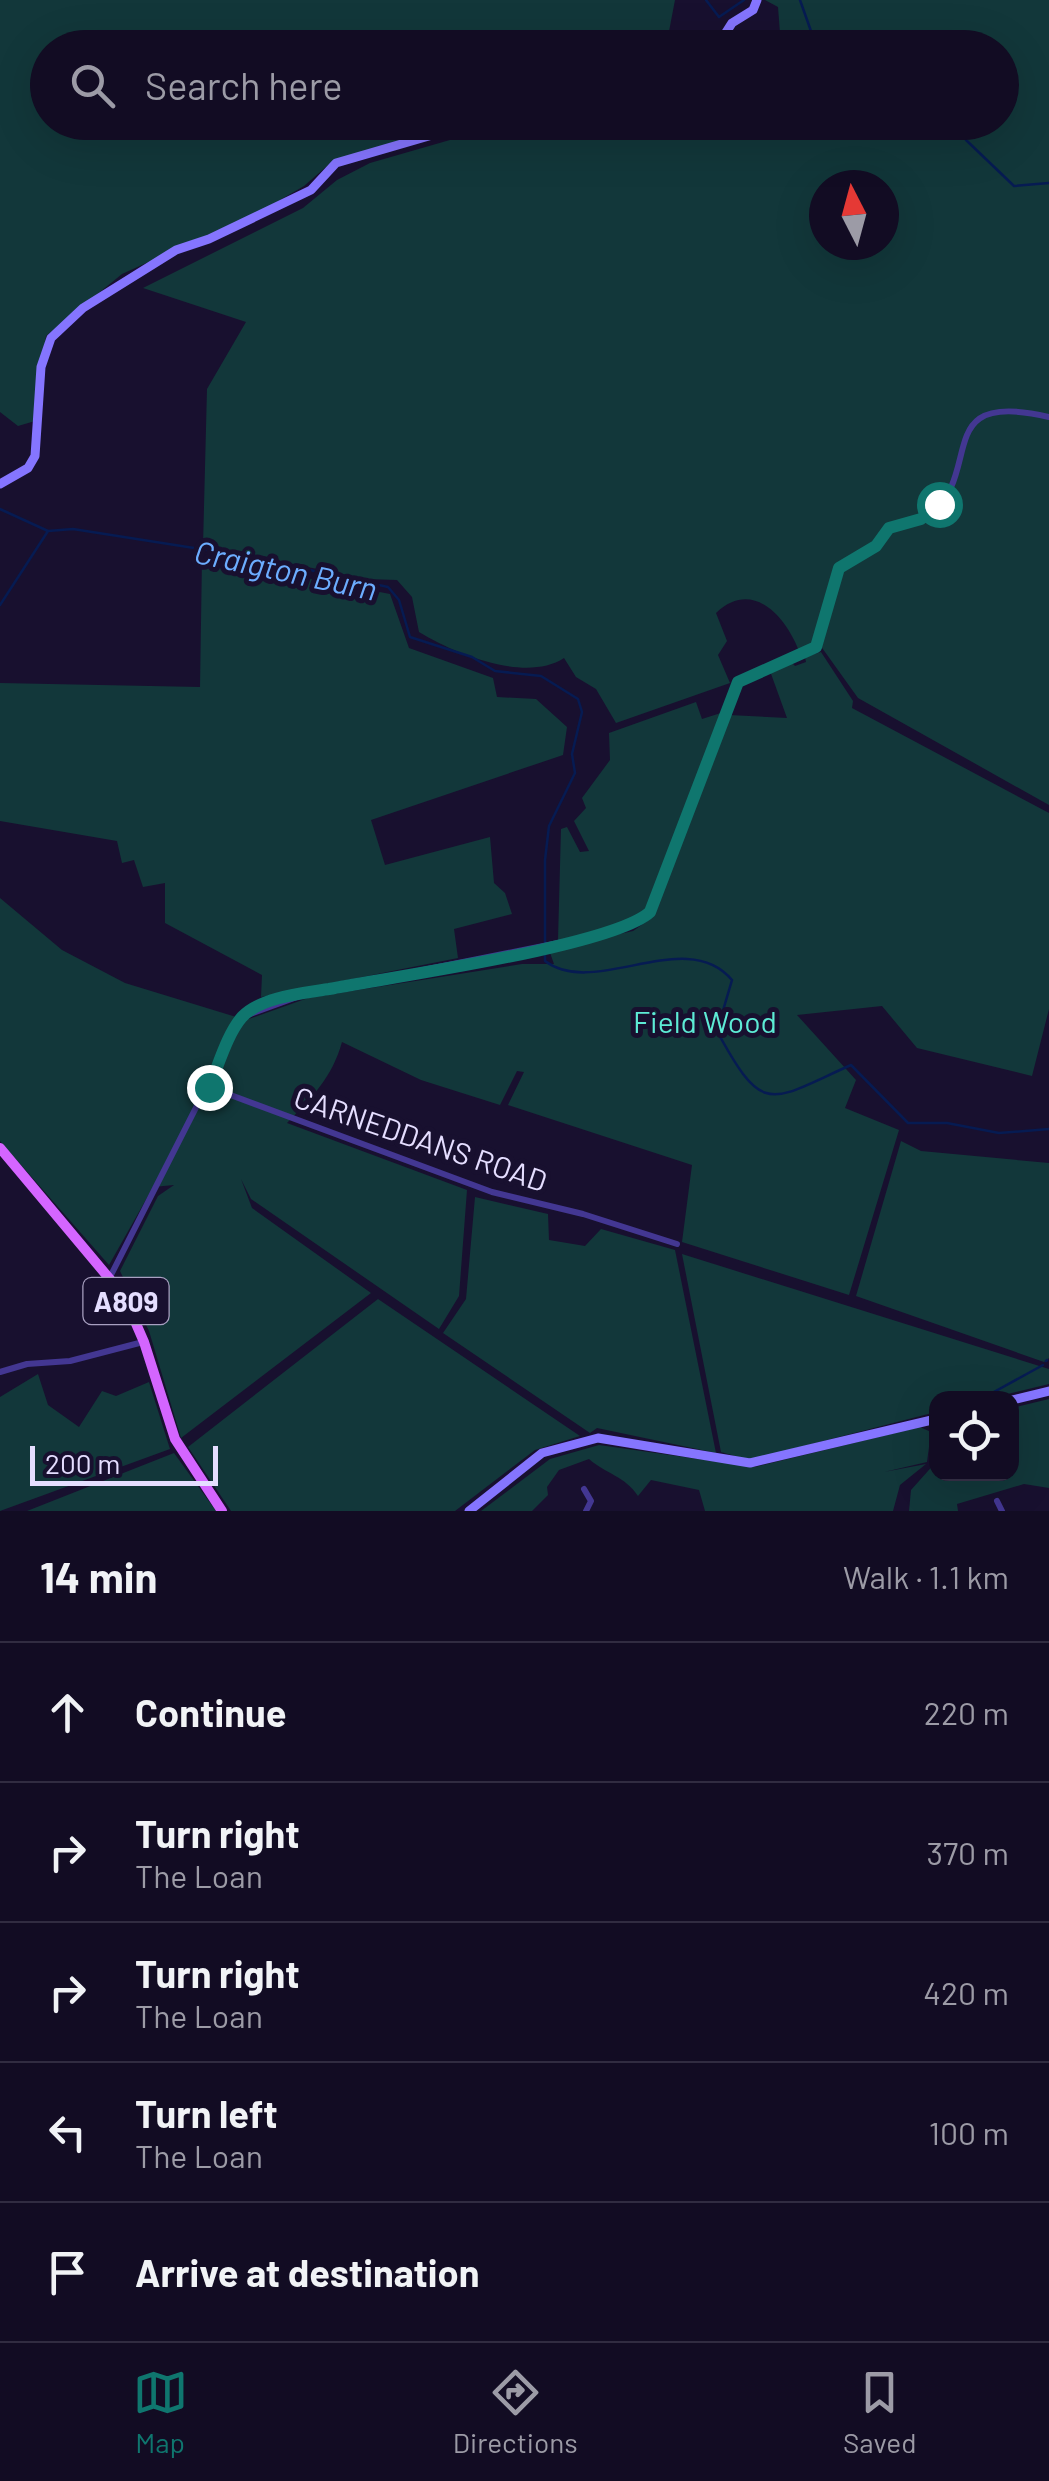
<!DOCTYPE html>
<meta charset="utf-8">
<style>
:root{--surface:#120c23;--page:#1f1a30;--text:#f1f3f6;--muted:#9c9ba6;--line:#312c41;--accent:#0f766e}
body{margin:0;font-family:Barlow,sans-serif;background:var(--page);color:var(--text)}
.controls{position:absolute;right:30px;bottom:30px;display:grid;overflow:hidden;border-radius:20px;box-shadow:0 10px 40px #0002}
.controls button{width:90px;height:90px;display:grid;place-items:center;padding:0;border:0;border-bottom:2px solid var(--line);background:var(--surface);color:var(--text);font:50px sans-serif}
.compass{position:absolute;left:809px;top:170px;width:90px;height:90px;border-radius:50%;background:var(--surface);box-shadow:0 10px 40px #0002;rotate:354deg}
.scale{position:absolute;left:30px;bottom:25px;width:188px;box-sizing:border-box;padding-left:10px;border:5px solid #e5deff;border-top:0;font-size:28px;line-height:35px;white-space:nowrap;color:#e5deff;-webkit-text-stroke:8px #18102f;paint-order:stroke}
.stop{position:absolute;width:30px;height:30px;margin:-22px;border:8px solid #0f766e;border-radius:50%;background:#fff}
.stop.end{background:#0f766e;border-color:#fff;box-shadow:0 2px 10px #0008}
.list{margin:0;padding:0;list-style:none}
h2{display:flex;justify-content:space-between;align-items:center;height:130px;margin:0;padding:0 40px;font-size:42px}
h2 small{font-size:32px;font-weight:400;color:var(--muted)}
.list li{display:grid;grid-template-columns:65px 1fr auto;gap:30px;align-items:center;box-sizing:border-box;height:140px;padding:0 40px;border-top:2px solid var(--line)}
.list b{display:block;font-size:38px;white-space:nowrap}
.list p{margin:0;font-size:32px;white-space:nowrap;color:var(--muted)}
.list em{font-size:32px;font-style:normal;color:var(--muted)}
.icon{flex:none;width:55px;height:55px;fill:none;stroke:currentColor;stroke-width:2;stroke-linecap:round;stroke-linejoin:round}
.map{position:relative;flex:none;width:1049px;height:1511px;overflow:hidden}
.search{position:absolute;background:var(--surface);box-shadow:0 10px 40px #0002;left:30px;right:30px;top:30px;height:110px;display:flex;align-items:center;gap:25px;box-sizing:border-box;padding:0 35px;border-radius:55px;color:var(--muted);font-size:38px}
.sheet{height:830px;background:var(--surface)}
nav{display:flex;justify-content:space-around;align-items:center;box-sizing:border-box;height:140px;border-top:2px solid var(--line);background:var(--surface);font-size:28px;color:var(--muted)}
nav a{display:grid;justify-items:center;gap:5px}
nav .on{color:var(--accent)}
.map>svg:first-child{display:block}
.green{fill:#12373a;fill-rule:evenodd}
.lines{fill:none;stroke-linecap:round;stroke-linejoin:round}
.stream{stroke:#061b52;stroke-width:2.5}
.street{stroke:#433792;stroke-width:6}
.secondary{stroke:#8575ff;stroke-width:9}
.primary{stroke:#d465ff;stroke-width:10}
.route{stroke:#0f766e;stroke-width:12}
.labels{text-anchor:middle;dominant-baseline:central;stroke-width:10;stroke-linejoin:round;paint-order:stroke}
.shield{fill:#18102f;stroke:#a8a0c1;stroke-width:2.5}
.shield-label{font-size:28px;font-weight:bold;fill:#e5deff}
.park-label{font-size:30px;fill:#5debd5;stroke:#18102f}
.street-label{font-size:30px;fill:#e5deff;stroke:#18102f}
.water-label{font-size:32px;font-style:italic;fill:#6cadff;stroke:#18102f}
</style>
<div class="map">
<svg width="1049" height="1511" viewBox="0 0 1049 1511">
<rect width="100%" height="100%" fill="#18102f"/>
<path class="green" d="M0,0h675l-9,47 -618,1v74l417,1 -131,37 -30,26 -43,25 -139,63 -76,62 -11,85 -17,5 -18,-14z
M765,0h284v805l-191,-107 -38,-53 24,-80 32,-14 8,-13 -6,-3 -4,8 -37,20 -24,82 -14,6c-14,-36 -47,-72 -83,-38l11,28 -9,14 12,28 -114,40 -20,-34 -20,-12 -12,-19c-38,25 -109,-4 -145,-26l-7,-35 -15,-17 -30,-1 -164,-33 4,-157 39,-67 -103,-34 160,-80 34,-28 33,-17 139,-40 493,-1v-74l-230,-1 8,-14 -2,-26zM824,185h60v60h-60z
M202,558l188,36 19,54 84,30 4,19 39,2 31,28 -4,28 -192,65 14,45 105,-28 4,46 11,10 7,21 -58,15 4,29 -197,39 1,-22 -97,-52v-40l-22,4 -9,-27 -12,3 -5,-22 -117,-20v-138l200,4z
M821,652l32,49 -1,7 197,105v196l-17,67 -115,-28 -35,-42 -85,9 59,65 -11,28 54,22 -50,165 -167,-53 10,-77 -184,-60 16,-33 -7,-1 -17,34 -79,-25 -79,-38c-10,36 -30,55 -55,81l180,67 -8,106 -20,33 -188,-130 -10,-20 11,29 119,85 -190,145 -32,-107 -29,-60 38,-75 16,-11 -21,2 -44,78 -109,-124v-243l62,52 63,33 121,37 62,-22 214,-34h32l-5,-14 84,-19 17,-12 79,-204 58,3 -17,-47 21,-9 4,4 11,-4 -1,-5z
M696,702l6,17 22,-7 -79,199 -30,17 -57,12 3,-111 6,-2 13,25 9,-1 -15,-30 12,-13 -4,-10 28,-38 -1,-27z
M901,1141l20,10 128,12v195l-5,4 -188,-66z
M475,1197l73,17 1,26 36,6 16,-17 74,21 41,203 -119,-25 -7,5 -147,-100 23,-34z
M682,1254l367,115v15l-58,14h-55v14l-187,48 -28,-8z
M378,1299l202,137 -45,14 -80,61h-224l-43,-64z
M38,1374l10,31 31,22 23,-36 14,5 33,-14 21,67 -170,62v-114z
M1049,1399v89l-25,-4 -67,20 1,7h-49l2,-21 25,-28v12h76v-66z
M920,1427l11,5 -4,30 -43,10 42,-8 -26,21 -7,26h-188l-6,-21 -48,-10 -13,16c-13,-20 -32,-22 -49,-37l-30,11 -12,17 1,8 -16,16h-51l69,-52 49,-14 156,22z
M174,1453l42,58h-189z"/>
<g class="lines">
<path class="stream" d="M706,0l13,17 25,-17
M800,0l17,48
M956,122l10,18 48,46 35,-3
M0,509l48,22 25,-2 172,27 143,31 11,13 11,37 62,20 23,14 46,5 37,23 4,13 -10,42 3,19 -26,53 -4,34v101c50,38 141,-36 187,19l-15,51c47,87 53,70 134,34l57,58h39l52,10 50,-4
M0,605l48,-74
M1046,1361l1,-1
M983,1398l60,-33"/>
<path class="street" d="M209,1087l283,105 91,22 94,30
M110,1277l132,-260 66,-24 305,-61 26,-10 11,-10 88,-230 78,-35 23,-79c10,-9 23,-11 33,-20 9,-7 12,-17 22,-22 12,-7 26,-4 37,-12 53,-44 0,-125 118,-97
M0,1372l27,-8 43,-3 73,-19
M584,1489l7,12 -5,10
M997,1501l5,10"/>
<path class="secondary" d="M716,48l16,-25 21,-13 4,-10
M0,484l28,-16 7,-12 6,-89 10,-29 32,-30 93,-58 33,-11 102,-49 25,-27 141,-41
M1012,1400l37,-9
M469,1511l73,-58 56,-15 152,25 186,-44"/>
<path class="primary" d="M0,1148l124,148 20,46 31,97 47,72"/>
</g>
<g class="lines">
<path class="route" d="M209,1087c9,-20 18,-53 33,-70 19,-20 62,-24 87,-28 62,-12 284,-43 321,-77l88,-230 78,-35 23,-79 37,-22 13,-18 32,-9 18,-15"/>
</g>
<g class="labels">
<rect class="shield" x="83.5" y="1278" width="85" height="46" rx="8"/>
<g class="shield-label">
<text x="126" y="1301">A809</text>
</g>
<g class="park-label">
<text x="705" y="1021">Field Wood</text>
</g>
<g class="street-label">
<text transform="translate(421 1138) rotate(19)">CARNEDDANS ROAD</text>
</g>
<g class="water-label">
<text transform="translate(286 569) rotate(12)">Craigton Burn</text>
</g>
</g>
</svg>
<div class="controls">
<button><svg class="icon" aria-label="locate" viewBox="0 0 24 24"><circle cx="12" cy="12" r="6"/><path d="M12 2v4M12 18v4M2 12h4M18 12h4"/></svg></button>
</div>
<svg class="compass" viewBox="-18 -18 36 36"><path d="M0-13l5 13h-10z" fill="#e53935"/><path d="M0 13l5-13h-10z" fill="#9c9ba6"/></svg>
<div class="scale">200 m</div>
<div class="stop" style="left:939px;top:504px"></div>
<div class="stop end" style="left:209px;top:1087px"></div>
<div class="search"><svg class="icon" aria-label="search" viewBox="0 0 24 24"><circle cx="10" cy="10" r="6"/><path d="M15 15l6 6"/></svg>Search here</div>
</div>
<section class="sheet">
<h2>14 min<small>Walk · 1.1 km</small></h2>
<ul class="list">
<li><svg class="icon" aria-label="ahead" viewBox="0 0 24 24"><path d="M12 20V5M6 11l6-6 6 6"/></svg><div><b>Continue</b></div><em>220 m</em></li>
<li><svg class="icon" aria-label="right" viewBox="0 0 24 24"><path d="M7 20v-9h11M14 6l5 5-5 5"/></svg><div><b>Turn right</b><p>The Loan</p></div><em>370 m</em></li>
<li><svg class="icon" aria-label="right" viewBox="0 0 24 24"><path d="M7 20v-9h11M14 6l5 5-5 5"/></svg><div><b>Turn right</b><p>The Loan</p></div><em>420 m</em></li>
<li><svg class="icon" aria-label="left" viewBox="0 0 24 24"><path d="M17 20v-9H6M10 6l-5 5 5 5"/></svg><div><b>Turn left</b><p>The Loan</p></div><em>100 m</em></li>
<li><svg class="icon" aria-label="arrive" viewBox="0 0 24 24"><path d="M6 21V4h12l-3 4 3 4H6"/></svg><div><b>Arrive at destination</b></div></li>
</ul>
</section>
<nav>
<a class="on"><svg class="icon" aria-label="map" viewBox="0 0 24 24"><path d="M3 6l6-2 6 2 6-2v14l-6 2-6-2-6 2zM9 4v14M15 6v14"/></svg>Map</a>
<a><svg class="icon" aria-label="directions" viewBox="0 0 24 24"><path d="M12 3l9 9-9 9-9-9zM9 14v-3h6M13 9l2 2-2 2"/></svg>Directions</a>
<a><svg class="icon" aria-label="saved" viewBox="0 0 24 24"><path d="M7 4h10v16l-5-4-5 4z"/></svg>Saved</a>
</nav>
